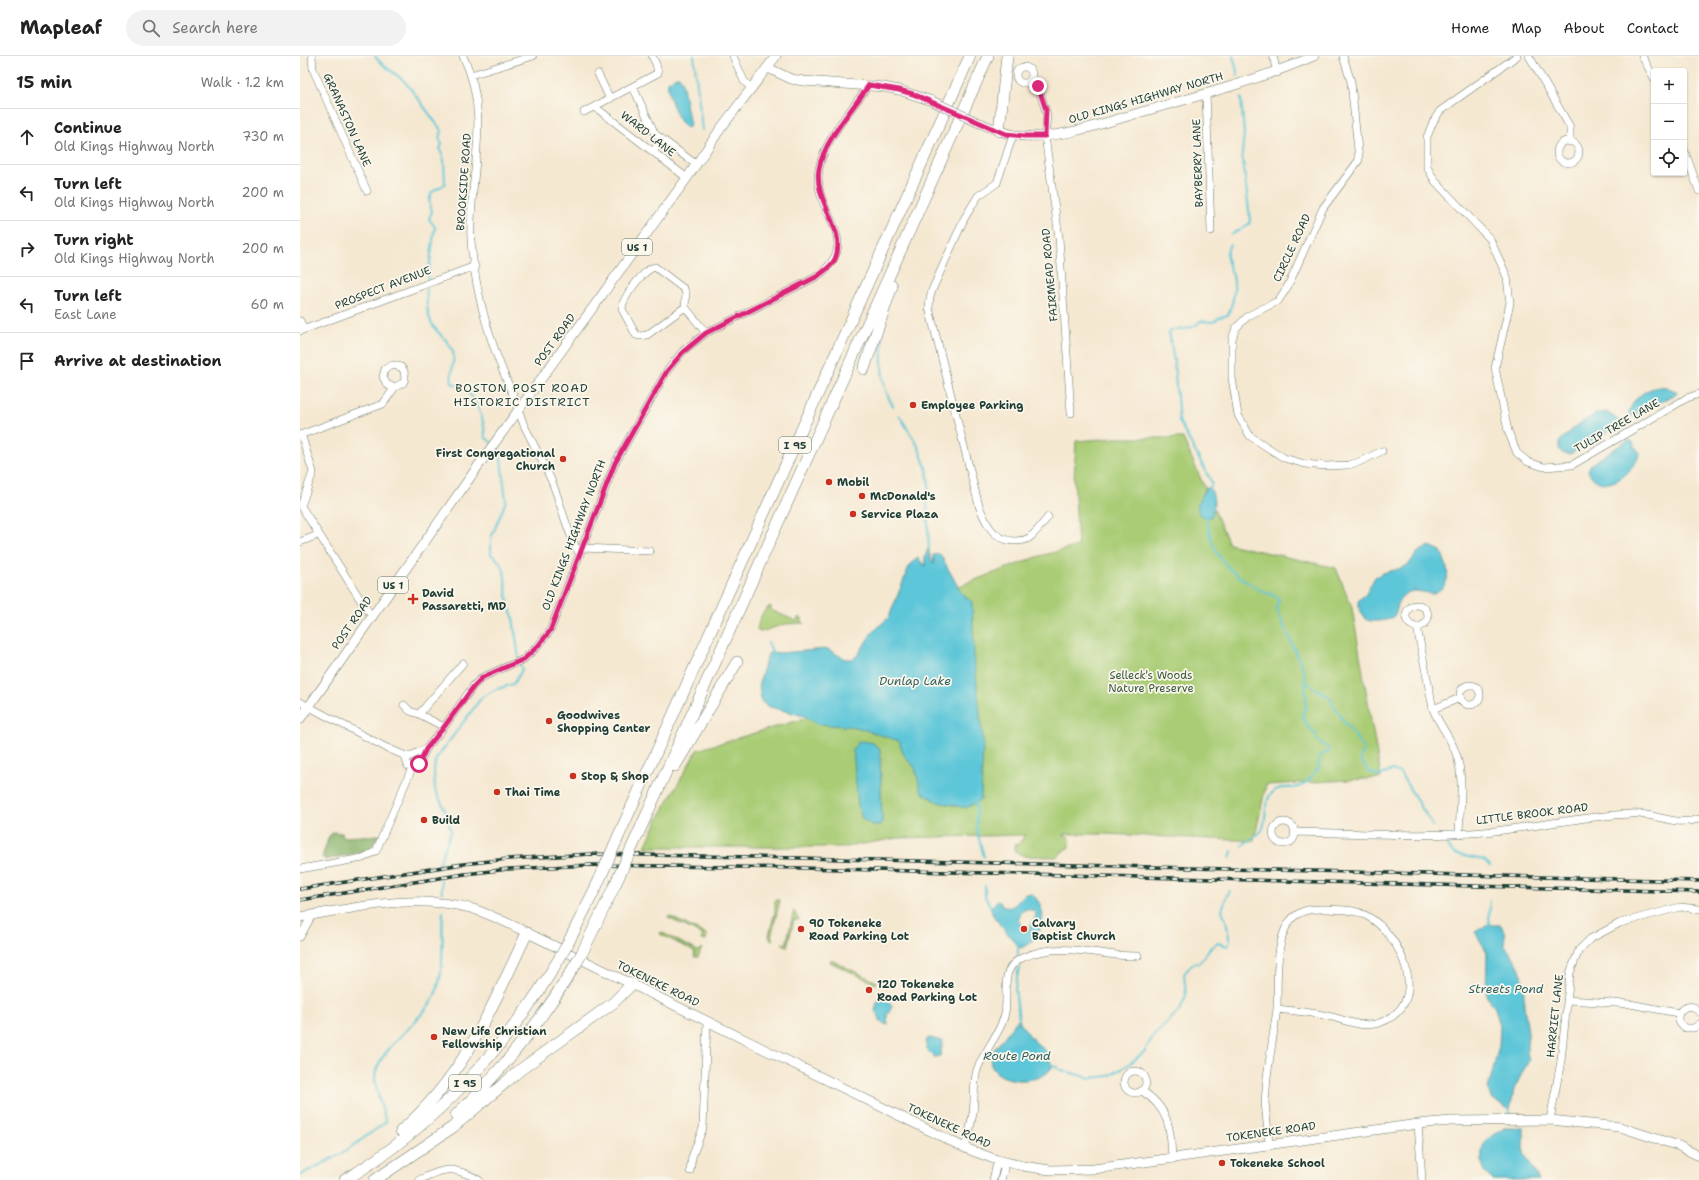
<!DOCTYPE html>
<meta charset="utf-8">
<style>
:root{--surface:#fff;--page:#f2f2f2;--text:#222;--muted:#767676;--line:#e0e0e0}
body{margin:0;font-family:"Shantell Sans",sans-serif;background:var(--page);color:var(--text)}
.controls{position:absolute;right:12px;top:12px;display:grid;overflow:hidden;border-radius:4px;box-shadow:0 1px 3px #0004}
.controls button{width:36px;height:36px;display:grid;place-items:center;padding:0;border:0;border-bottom:1px solid var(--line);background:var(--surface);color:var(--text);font:20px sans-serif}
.stop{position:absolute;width:12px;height:12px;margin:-9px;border:3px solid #db2777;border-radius:50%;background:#fff}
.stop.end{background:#db2777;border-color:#fff;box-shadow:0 1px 4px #0008}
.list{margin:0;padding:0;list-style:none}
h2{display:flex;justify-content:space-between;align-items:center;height:52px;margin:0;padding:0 16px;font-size:17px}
h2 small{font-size:13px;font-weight:400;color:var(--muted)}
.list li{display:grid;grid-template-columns:26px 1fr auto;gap:12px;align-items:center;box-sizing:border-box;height:56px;padding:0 16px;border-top:1px solid var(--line)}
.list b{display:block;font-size:15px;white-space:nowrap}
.list p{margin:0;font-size:13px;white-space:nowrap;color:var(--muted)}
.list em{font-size:13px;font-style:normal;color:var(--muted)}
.icon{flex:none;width:22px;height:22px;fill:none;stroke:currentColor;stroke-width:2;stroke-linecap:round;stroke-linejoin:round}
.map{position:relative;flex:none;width:1399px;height:1124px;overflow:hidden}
header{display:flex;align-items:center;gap:24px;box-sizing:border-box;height:56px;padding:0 20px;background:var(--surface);border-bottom:1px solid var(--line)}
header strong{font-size:19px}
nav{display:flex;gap:22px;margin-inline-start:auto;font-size:14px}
.search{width:280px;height:36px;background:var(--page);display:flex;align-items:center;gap:10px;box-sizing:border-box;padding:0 14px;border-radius:22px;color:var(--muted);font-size:15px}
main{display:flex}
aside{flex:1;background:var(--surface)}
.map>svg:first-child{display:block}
.green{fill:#a9cc75;stroke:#648454}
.forest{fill:#86b066;stroke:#52764d}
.water{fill:#5dc6d8;stroke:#3e8286;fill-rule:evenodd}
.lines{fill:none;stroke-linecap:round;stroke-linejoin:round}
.stream{stroke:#5dc6d8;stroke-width:2}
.minor-casing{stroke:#6a796b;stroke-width:8}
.major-casing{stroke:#6a796b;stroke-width:10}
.highway-casing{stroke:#6a796b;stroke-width:12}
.minor{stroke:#fff;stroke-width:7}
.major{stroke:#fff;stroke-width:9}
.highway{stroke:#fff;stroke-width:11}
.rail-casing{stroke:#1f3d34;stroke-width:3.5}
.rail{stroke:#fbf7ec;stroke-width:2;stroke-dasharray:6;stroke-linecap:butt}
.major-bridge-casing{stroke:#6a796b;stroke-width:10;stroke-linecap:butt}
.highway-bridge-casing{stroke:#6a796b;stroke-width:12;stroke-linecap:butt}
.major-bridge{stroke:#fff;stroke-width:9}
.highway-bridge{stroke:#fff;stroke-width:11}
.route{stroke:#db2777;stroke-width:5}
.poi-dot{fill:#c8321e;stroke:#fbf7ec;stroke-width:1.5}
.labels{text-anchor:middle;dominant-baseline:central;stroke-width:3.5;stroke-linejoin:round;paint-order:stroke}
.shield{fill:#fbf7ec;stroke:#61756b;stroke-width:1}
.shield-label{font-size:10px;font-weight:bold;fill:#1f3d34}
.street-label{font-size:11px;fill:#1f3d34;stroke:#fbf7ec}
.poi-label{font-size:11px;font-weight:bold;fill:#1f3d34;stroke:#fbf7ec;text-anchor:start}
.park-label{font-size:11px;fill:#3b5a41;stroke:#fbf7ec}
.neighbourhood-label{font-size:12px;letter-spacing:1px;fill:#1f3d34;stroke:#fbf7ec}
.water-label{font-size:12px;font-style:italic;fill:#2e5f5d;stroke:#fbf7ec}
</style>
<header>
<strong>Mapleaf</strong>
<div class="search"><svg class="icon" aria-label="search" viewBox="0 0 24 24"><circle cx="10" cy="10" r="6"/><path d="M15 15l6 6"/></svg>Search here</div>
<nav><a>Home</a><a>Map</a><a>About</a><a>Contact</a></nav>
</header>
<main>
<aside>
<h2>15 min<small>Walk · 1.2 km</small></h2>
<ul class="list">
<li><svg class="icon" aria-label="ahead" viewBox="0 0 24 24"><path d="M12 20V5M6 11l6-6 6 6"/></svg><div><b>Continue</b><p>Old Kings Highway North</p></div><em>730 m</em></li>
<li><svg class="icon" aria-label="left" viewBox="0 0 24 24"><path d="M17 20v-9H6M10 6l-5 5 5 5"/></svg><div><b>Turn left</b><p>Old Kings Highway North</p></div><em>200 m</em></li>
<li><svg class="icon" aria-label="right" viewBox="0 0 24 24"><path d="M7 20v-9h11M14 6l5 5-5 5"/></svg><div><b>Turn right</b><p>Old Kings Highway North</p></div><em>200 m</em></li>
<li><svg class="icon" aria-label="left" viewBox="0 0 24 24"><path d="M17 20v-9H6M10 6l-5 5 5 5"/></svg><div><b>Turn left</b><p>East Lane</p></div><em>60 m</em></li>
<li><svg class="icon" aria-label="arrive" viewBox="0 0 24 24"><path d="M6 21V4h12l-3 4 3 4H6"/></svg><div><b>Arrive at destination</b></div></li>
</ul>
</aside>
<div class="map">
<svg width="1399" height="1124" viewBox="0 0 1399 1124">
<rect width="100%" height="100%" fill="#fbf7ec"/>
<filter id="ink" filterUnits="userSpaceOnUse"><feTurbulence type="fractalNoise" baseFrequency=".025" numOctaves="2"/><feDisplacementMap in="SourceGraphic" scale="8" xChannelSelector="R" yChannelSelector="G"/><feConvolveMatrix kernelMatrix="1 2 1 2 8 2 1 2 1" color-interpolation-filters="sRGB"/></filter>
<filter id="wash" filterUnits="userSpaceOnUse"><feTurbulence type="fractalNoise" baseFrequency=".012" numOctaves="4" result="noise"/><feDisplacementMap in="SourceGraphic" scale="16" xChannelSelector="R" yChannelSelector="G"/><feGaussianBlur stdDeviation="0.9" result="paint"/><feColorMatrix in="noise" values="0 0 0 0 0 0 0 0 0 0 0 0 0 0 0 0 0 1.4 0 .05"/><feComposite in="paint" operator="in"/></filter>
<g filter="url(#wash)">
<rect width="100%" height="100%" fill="#f5e8d1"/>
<path class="green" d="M816,382h67l46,106 107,24 16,40 29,170 -115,7 -12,56 -149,-7h-42l7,4 -1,9 -13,10 -32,-1 -9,-5v-6l4,-1 6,-9 -127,3 -52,9h-201l13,-28 39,-69 201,-59 31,-94 111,-41 38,-10 -4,-68 2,-37z
M471,550v4l25,11 3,-4 4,2 -3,2 5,2 -19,1 -26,8 -3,-2c1,-9 6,-21 14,-24z
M475,844h5l-9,37 2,1 -1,2 -2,-1 -1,-4 6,-23z
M494,855l5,9h-5l-7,27 -5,-4 4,1z
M369,860l38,19 -1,6 -5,-1 2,-5 -35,-17z
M361,876l37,19 4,-3 -4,9h-4l1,-5 -35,-18z
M531,904l46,22 -1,2 -46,-22z"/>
<path class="forest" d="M34,776l8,1 1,4 36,-2 -9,15 -45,10 -3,-3 7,-21z"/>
<path class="water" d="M379,20l3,5 8,45 -2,2c-10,-3 -22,-36 -20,-46l7,-5z
M1366,331l10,4 1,3 -45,22 -3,-2c2,-16 21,-29 37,-27z
M1307,356l11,8 1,5 -4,3 -45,26h-6l-5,-4v-8c13,-12 29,-29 48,-30z
M1328,384l4,1 7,12c-5,22 -37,45 -51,18l2,-6z
M906,432h4c5,9 5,19 1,29h-9c-10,-10 -1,-19 4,-29z
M1130,490l11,5c7,18 13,31 -7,43 -9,0 -17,-6 -27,-1 -17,8 -1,26 -27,28 -6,0 -10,1 -15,-2l-6,-11 -1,-7 8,-7 9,-17 8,-4 19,-5 7,-4 9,-12z
M628,493l4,12 2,3 -1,-9 7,-1 22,40 10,8 2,53 9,87 -2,58 -15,8 -28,-6 -17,-10 -6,-24 -11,-13 -5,-14 -43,-14 -38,-3 -14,-8 -37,-10 -6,-5 -2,-18 9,-29 3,-2 9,1 47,-4 18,10h8l5,-4 13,-21 18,-17 21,-53 8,-6 7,8v-9z
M563,685l10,2 7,6 2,73 -2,3h-8l-10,-6 -4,-14 -5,-56 5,-7z
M725,838h7c19,17 11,44 -11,54 -3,-1 -28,-31 -29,-35 -1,-2 -1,-4 -1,-6l6,-6c4,1 4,3 7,5 9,6 16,-8 21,-12zM726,853l9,2 1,5 -7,13 -4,1 -7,-10 3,-8z
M1188,869h13l4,9 -1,11c19,22 20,32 20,60 1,9 3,18 4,28 0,11 -3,16 1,27l-15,29 -4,21 -19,-12 -3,-9 11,-43 1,-20 -5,-18 -9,-13 1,-43 -12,-20z
M580,943l8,2 4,6 -5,8 1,10 -8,-3v-4l-5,-7 2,-8z
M719,962l1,5 12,16 16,14 4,14c-9,17 -50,18 -60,0 -2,-3 -2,-8 -2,-12z
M629,982l14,3 -3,15 -6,1 -7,-7 -2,-9z
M1204,1072h20v25l15,27h-45c-13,-5 -16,-29 -8,-39 4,-5 13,-8 18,-13z"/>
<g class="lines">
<path class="stream" d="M75,0c5,9 22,18 30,26 14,16 24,33 37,49l-3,7 3,6 -2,5 4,11 1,24 -13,8 -3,8 3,11 -3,8 6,8 -8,55
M394,0l8,74
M933,0l5,19
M931,179l18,-11 1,-5 -8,-66 2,-19 -3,-36
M127,231c-1,12 -1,26 5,37 5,10 18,16 21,28 2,10 -3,21 -1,31 4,2 9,3 12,6 13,9 21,33 21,48l7,6
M582,279c0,26 -3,48 11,71
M599,359l19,31 9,24 2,15 -2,18 2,47
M195,390l5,5 6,50 -15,37v16l7,6 6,10 4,34 5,13 6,42
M909,434l3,-7 -33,-62 -5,-59 -5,-31c10,-2 25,-1 31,-10l13,1 7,-5 8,-2c5,-10 8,-27 5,-39 -4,-12 -10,-20 -3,-32
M907,459c2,39 20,56 53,75 7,4 13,3 19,9l-3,9 29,65 1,34 -4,9 5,9 8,8 3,8 10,7 1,3 -9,5 -2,13c-5,5 -11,15 -18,17 -8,4 -21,-1 -27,6 -10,9 -6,25 -10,36 -4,10 -15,11 -21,18
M468,587l5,10
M1006,626l23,15 15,25 4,4 16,23 -4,10 8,12 12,5 12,-6 8,3 33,53
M676,745l1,30 7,26
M1142,782l12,16 30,6 6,6
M930,803l2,-8
M139,808l12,-33 -6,-21 -10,-20 -1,-20 2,-11 46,-62 12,-7 19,-6 9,-14 -2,-6
M141,823l1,15
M685,830v10l6,12
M1189,870l1,-27
M718,899v-9
M719,911l-4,22 4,30
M751,1008l10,6 29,8 19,-2 19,-11 17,-14 9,-16 26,-25 6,-14 -2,-22 8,-10 7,-1 11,-15 7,-5 11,3 2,-5c-4,-12 -1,-18 -8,-30l4,-14 4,-6
M1209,1052l2,9
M0,1119l43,-22 43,-31c-4,-14 -10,-29 -11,-44 0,-27 47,-56 59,-81 12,-26 7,-57 9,-85"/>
</g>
</g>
<g filter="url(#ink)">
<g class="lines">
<defs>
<path id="minor" d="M12,0l1,13 54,122
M163,0c30,61 5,121 8,184 4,56 20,107 43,157 4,9 6,19 10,28 9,19 20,38 28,57 10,24 15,51 28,73
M433,0l11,25 8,8
M973,0l4,17
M1043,0l8,26 8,78 -36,48 -35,78 -10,15 -30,15 -12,12 -4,11v39l6,37 12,21 34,22 21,6 21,2 22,-1 11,-3 23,-11
M1217,0l-77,55 -7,11 -6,15v30l8,14 55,58 17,38 3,26 -15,65 13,63 9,22 11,9 16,5 28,-2 115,-67 12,-4
M1229,0l41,71v15
M1342,0l12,22
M716 19a8 8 0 1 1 16 0a8 8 0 1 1-16 0Z
M298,18l12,25
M171,19l62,-19
M731,23l7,7 9,29 -2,21 14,102 12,175
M333,31l22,47 42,31
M906,38l5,137
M295,51l92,71
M284,56l74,-39 -2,-9 -4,-8
M713,79l-16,48 -19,13 -14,23 -31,69 -3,9 -1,11 50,198c7,17 14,34 35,35 5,0 10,0 15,-3 7,-5 13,-14 19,-21
M1257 96a11 11 0 1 1 22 0a11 11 0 1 1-22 0Z
M1384,93l15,42
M353,96l9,-13
M385,251l-38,28 -6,1 -5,-1 -14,-26c0,-11 22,-40 33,-42l29,22 2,5 -1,13 21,26
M0,265l4,8
M0,275l175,-65
M1,378l12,38 -12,34 66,104 5,5
M0,379l83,-31 12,-17 8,-4 2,-4 -1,-8 -3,-4 -8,-2 -8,4 -2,8 4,8 8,2
M0,486l18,-7
M283,492l67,3
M1106 560a11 11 0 1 1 22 0a11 11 0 1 1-22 0Z
M1117,571l16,82c5,13 13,23 19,35 14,27 8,59 7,89
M1160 639a10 10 0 1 1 20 0a10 10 0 1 1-20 0Z
M0,646l85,45 23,10
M104,649l6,6 9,3 44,-51
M1133,653l27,-11
M119,658l25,13
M126,693l-16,7 -4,4 2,6 6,2 4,-2 8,-17 18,-22 30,-42 9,-8 41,-18 14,-13 12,-15 65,-168 52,-92 16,-20 23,-18 112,-57c48,-38 -7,-62 1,-107 5,-29 33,-60 50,-84
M973 777a11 11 0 1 1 22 0a11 11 0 1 1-22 0Z
M994,776c66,1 136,6 201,-1 45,-5 90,-15 135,-17 25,-2 43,13 69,5
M0,813l63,-11 13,-7 36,-83
M1028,853c13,1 27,0 39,7 35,19 66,89 12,107 -19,6 -37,-5 -56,-8 -15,-3 -31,-4 -46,-6 1,-24 -4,-82 21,-95 9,-6 20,-5 30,-5z
M0,881l12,-22
M1268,944l62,4 48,9
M1399,956l-5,-5c-15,-3 -22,13 -9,21h9l5,-4
M824 1026a11 11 0 1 1 22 0a11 11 0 1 1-22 0Z
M842,1035c27,17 29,38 30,68
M1250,1064l11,-59 9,-88 9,-23 11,-11 30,-16 60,-16 19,2
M1118,1068l4,56
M969,1088l-4,-42 2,-25 10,-68
M665,1092c3,-11 6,-23 8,-35 2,-14 0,-30 4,-43 6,-18 25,-39 28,-57 4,-22 -7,-45 19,-56 38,-17 76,0 114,-1
M390,1115l2,-14 11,-29 4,-107
M119,1124c26,-13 34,-14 60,0
M693,1124l3,-13 6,-5 2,7 -3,11"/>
<path id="major" d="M468,12l23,11 13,2 80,6 15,3 33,11
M677,66c16,6 30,13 46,14 41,3 83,-14 122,-25 57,-16 114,-31 169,-55
M0,663l188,-267 199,-274 34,-50 55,-72
M0,861c55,-9 115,-24 170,-9 24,7 47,20 70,31l425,209 32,12 26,6 27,4 44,-1 324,-45 33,-3 99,-1 70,7 59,19 20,10"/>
<path id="highway" d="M699,75l8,-75
M564,313l28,-83
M375,710l62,-104
M338,778l350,-778
M319,779l351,-779
M267,889l30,-60
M282,897l33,-68
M156,1059c46,-44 85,-94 118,-148
M101,1075c64,-56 91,-124 126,-198
M45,1124c89,-54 161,-132 214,-221
M75,1124l78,-53 67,-57 93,-67 19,-19"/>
</defs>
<use href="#minor" class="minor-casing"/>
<use href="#major" class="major-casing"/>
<use href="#highway" class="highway-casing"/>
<use href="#minor" class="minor"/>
<use href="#major" class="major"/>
<use href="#highway" class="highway"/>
<defs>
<path id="rail" d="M0,833l163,-25 45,-5 83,-5 211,4 897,23
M0,844l165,-26 44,-5 82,-4 211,3 897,24"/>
</defs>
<use href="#rail" class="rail-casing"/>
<use href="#rail" class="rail"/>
<defs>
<path id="major-bridge" d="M632,45l45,21"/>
<path id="highway-bridge" d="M297,829l22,-50
M315,829l23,-51
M259,903l8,-14
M274,911l8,-14"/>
</defs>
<use href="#major-bridge" class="major-bridge-casing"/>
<use href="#highway-bridge" class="highway-bridge-casing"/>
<use href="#major-bridge" class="major-bridge"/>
<use href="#highway-bridge" class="highway-bridge"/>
</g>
</g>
<g class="lines" filter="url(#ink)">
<path class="route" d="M119,708l7,-15 18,-22 30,-41 9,-9 41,-18 14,-13 12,-15 65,-168 52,-92 16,-19 23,-19 112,-57c6,-5 14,-10 17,-17 13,-29 -22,-57 -16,-90 5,-29 34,-60 50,-84l30,5 14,4 93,40 18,2h21l1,-26 -8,-24"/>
</g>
<g class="poi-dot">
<circle cx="613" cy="349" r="4"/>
<circle cx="263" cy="403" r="4"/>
<circle cx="529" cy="426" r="4"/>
<circle cx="562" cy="440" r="4"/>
<circle cx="553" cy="458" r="4"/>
<path d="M111 537h4v4h4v4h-4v4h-4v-4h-4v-4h4z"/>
<circle cx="249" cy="665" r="4"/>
<circle cx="273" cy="720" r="4"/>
<circle cx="197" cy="736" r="4"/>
<circle cx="124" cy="764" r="4"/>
<circle cx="501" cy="873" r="4"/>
<circle cx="724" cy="873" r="4"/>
<circle cx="569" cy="934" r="4"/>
<circle cx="134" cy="981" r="4"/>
<circle cx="922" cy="1107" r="4"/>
</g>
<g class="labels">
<g class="shield">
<rect x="322" y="183" width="30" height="16" rx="3"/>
<rect x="479" y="381" width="32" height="16" rx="3"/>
<rect x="78" y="521" width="30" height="16" rx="3"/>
<rect x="149" y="1019" width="32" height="16" rx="3"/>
</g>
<g class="shield-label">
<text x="337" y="191">US 1</text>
<text x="495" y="389">I 95</text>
<text x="93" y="529">US 1</text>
<text x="165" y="1027">I 95</text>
</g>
<g class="street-label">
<text transform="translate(846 42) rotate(-16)">OLD KINGS HIGHWAY NORTH</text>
<text transform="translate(47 64) rotate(66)">GRANASTON LANE</text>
<text transform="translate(348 78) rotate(38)">WARD LANE</text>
<text transform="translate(898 107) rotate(-92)">BAYBERRY LANE</text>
<text transform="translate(164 126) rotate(-86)">BROOKSIDE ROAD</text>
<text transform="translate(992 192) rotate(-65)">CIRCLE ROAD</text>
<text transform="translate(750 219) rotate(-95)">FAIRMEAD ROAD</text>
<text transform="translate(83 232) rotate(-21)">PROSPECT AVENUE</text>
<text transform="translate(255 284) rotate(-54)">POST ROAD</text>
<text transform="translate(1317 370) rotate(-30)">TULIP TREE LANE</text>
<text transform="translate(274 479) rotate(-69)">OLD KINGS HIGHWAY NORTH</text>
<text transform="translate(52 567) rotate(-55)">POST ROAD</text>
<text transform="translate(1232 758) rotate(-7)">LITTLE BROOK ROAD</text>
<text transform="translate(358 928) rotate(26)">TOKENEKE ROAD</text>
<text transform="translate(1255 960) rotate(-84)">HARRIET LANE</text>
<text transform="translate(649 1070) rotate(25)">TOKENEKE ROAD</text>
<text transform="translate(971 1076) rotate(-8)">TOKENEKE ROAD</text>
</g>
<g class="poi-label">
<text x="621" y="349">Employee Parking</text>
<text x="255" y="397" text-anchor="end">First Congregational<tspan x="255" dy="13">Church</tspan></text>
<text x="537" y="426">Mobil</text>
<text x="570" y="440">McDonald's</text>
<text x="561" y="458">Service Plaza</text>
<text x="122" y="537">David<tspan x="122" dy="13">Passaretti, MD</tspan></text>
<text x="257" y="659">Goodwives<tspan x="257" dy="13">Shopping Center</tspan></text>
<text x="281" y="720">Stop &amp; Shop</text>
<text x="205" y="736">Thai Time</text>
<text x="132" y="764">Build</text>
<text x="509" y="867">90 Tokeneke<tspan x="509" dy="13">Road Parking Lot</tspan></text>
<text x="732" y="867">Calvary<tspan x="732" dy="13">Baptist Church</tspan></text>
<text x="577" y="928">120 Tokeneke<tspan x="577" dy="13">Road Parking Lot</tspan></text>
<text x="142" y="975">New Life Christian<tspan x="142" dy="13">Fellowship</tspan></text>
<text x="930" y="1107">Tokeneke School</text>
</g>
<g class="park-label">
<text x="851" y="619">Selleck's Woods<tspan x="851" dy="13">Nature Preserve</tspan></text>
</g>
<g class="neighbourhood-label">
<text x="222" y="332">BOSTON POST ROAD<tspan x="222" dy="14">HISTORIC DISTRICT</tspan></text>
</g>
<g class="water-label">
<text x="615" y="625">Dunlap Lake</text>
<text x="1206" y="933">Streets Pond</text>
<text x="717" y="1000">Route Pond</text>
</g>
</g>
</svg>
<div class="controls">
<button>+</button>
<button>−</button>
<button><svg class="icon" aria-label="locate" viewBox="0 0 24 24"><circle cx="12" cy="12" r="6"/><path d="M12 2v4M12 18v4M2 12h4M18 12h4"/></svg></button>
</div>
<div class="stop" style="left:119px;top:708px"></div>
<div class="stop end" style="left:738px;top:30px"></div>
</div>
</main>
